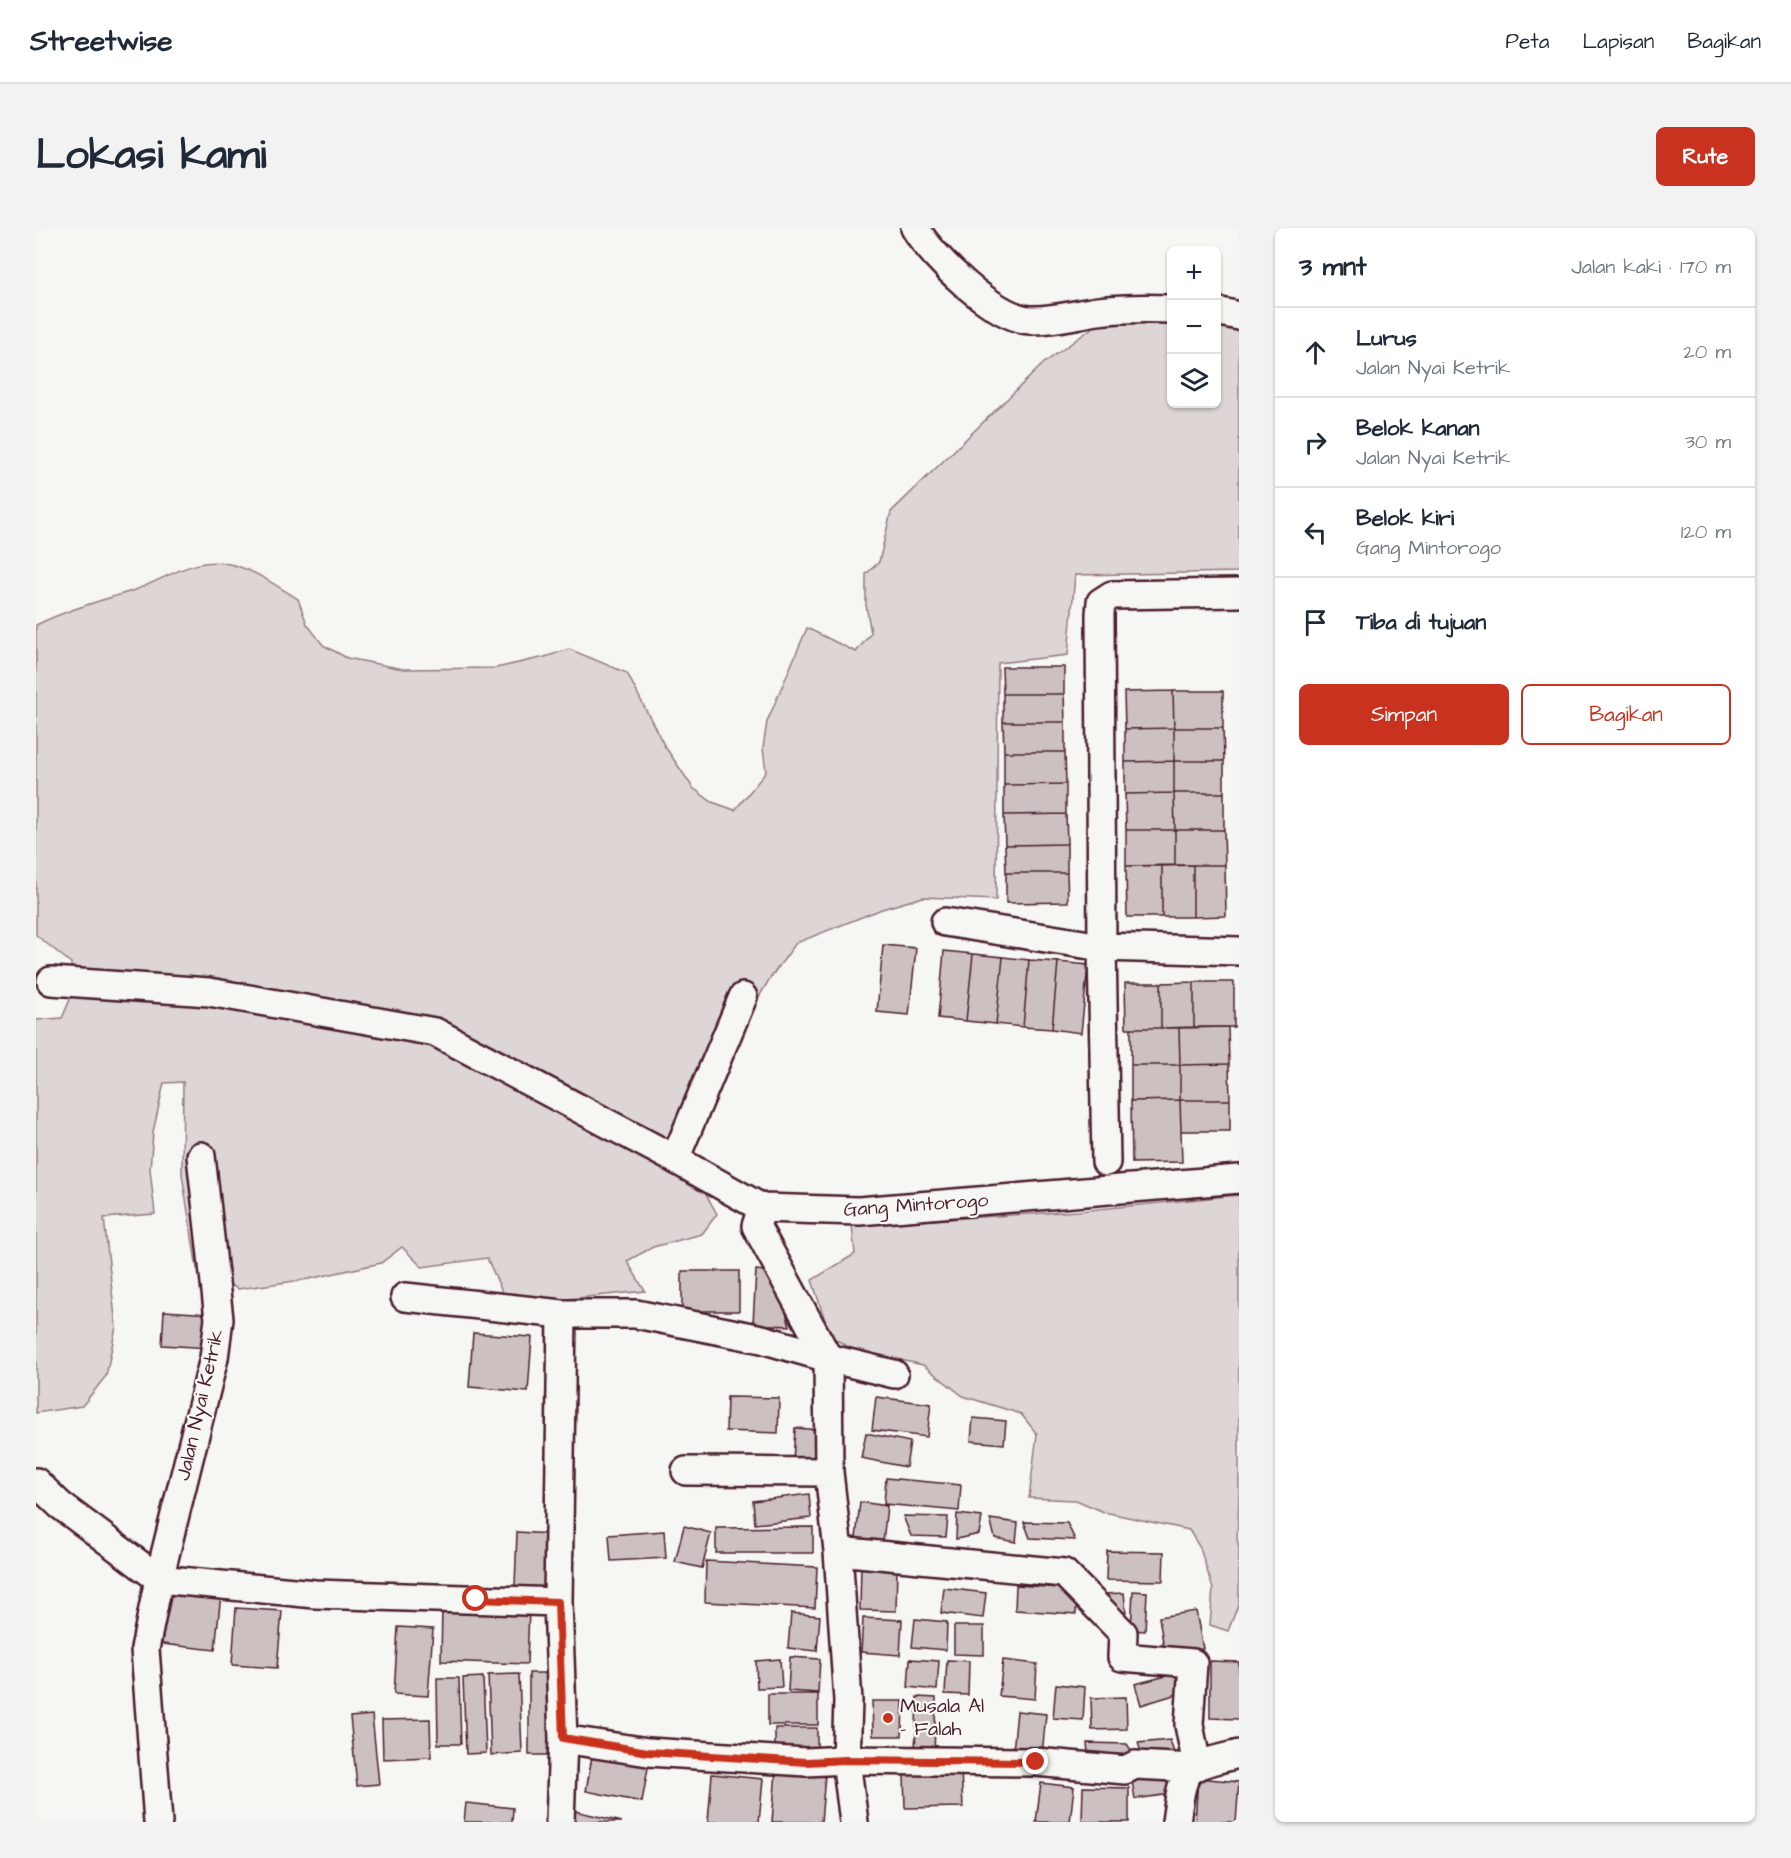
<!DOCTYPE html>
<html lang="id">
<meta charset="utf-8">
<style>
:root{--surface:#fff;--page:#f2f2f3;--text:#1f2937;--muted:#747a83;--line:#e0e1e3;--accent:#c8321e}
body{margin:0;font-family:"Architects Daughter",sans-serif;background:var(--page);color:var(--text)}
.controls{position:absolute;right:18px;top:18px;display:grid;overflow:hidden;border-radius:9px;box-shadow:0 2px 4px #0004}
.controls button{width:54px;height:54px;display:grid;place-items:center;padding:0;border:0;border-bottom:2px solid var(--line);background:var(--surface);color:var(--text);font:30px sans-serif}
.stop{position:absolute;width:18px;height:18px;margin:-14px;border:4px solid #c8321e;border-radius:50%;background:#fff}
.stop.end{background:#c8321e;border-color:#fff;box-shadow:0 2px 6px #0008}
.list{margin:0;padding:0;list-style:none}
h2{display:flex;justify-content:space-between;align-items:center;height:78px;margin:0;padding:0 24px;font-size:26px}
h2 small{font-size:20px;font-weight:400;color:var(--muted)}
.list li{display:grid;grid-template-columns:39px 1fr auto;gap:18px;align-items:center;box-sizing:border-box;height:90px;padding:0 24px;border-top:2px solid var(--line)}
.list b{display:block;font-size:22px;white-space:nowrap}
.list p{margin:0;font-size:20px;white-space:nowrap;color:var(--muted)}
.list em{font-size:20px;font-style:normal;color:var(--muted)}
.actions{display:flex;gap:12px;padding:18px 24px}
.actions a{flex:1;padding:14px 0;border:2px solid var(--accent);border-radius:9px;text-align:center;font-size:21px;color:var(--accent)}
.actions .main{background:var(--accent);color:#fff}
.icon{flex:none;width:33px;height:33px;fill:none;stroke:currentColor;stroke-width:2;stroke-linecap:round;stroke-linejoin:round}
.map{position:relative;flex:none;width:1203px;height:1594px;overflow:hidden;border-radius:9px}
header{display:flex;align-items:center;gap:36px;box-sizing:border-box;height:84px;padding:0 30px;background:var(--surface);border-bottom:2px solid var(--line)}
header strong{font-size:28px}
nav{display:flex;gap:33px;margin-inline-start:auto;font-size:21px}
.intro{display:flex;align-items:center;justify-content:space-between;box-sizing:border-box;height:144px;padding:0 36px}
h1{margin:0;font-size:42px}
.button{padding:15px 27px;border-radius:9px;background:var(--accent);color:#fff;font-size:21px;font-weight:700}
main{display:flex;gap:36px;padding:0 36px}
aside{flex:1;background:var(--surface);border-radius:9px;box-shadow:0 2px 4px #0004}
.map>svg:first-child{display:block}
.green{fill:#ddd6d5;stroke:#947a80;stroke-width:1.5}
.building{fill:#ccc1c0;stroke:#4a1f2b;stroke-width:1.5}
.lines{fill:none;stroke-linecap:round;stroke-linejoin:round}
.minor-casing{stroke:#4a1f2b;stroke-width:32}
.minor{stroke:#f6f6f2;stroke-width:27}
.route{stroke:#c8321e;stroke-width:8}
.poi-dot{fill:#c8321e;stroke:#f6f6f2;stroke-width:2}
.labels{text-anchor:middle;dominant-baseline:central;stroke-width:4.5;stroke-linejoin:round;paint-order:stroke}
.street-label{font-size:20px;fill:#4a1f2b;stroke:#f6f6f2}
.poi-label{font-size:20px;fill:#4a1f2b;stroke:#f6f6f2;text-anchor:start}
</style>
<header>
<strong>Streetwise</strong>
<nav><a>Peta</a><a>Lapisan</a><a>Bagikan</a></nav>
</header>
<div class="intro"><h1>Lokasi kami</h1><a class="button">Rute</a></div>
<main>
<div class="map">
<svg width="1203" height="1594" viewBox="0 0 1203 1594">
<rect width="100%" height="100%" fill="#f6f6f2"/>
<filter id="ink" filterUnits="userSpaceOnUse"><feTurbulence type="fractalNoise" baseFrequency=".0167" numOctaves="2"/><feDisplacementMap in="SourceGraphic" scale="12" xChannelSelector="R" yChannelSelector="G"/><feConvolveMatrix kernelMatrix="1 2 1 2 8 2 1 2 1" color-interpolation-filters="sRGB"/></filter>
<g filter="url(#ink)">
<path class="green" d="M1135,85l1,91h44l1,-87 22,4v251l-164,3 -7,80 -70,8 -2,237 -73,-3 -41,12 -86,34 -27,37 -80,134v50l28,50 -15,20 -49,13 -26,14 18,30 -137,14 -21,-47 -65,9 -20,-20 -21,16 -72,16 -71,10 -41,-20 -15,-95 1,-92 -19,1 -11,49 -3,37 5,45 -51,4 12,109 -10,49 -24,30 -46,7v-393l26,-2 10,-23 -1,-32 -35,-28v-310c31,-15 63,-24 96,-34 30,-10 59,-33 92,-28 27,4 51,22 74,36l9,25 16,21 24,13 56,11 93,-1 49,-11 24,-8 58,24 37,72 29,43 19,14 23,8 31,-38 -3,-24 4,-26 40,-94 49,24 15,-19 -5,-28v-31l13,-12 12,-50 153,-149 51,-37z
M1203,967v304l-2,40 2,9v55l-11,28 -18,-6 3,-36 -13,-41 -11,-18 -85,-18 -28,-12 -47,-2 8,-64 -16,-20 -58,-18 -40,-31 -71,-16 -22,-13 -18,-56 43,-26 -3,-29 227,-14z"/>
<path class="building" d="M966,439h62v27h-61z
M1137,463l1,37 -49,1 -1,-37z
M1137,463h50v37h-49z
M967,466h61l1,28h-62z
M967,494h62v30h-61z
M1138,500v33l-49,1v-33z
M1138,500h49l1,33h-50z
M968,524h61l1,32 -62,1z
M1138,533v32l-49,1v-32z
M1138,533h50v32h-50z
M1030,556v30l-62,1v-30z
M1138,565l1,37h-49l-1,-36z
M1138,565h50v37h-49z
M1030,586l1,30 -62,1 -1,-30z
M1090,602h49v35l-49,1z
M1139,602h49l1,35h-50z
M1031,616v29h-61l-1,-28z
M1157,637h32l1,51 -33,1z
M1157,637v52h-31v-51z
M1090,638h36v51h-35z
M970,645h61l1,29 -62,1z
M847,717l33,3 -7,67 -32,-3z
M908,723l29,3 -7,67 -28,-3z
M937,726l30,3 -7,67 -30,-3z
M967,729l26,3 -6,67 -27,-3z
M993,732l29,2 -6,67 -29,-2z
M1022,734l30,3 -7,68 -29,-4z
M1158,754h40v45h-40z
M1158,754v45l-33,1v-45z
M1089,755h36v45h-35z
M1192,799l1,37 -49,1 -1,-37z
M1095,800h48l1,37h-49z
M1193,836l1,36h-50v-35z
M1095,837h49v35l-49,1z
M1144,872l2,62 -50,1 -1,-62z
M1144,872h50v31h-49z
M720,1042l18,2 16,54 -37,-2z
M646,1043h57v40h-57z
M128,1083l47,3 -1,34 -48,-3z
M437,1105l59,4 -4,55 -59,-5z
M691,1169l52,1 -1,35 -52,-2z
M840,1169l55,7 -4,33 -55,-7z
M937,1190l33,3 -2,23 -33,-3z
M759,1200l26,2 -1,34 -27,-2z
M830,1205l44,9 -4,25 -45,-9z
M850,1250l75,7 -2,26 -75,-7z
M773,1266l2,24 -56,6 -2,-23z
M824,1274l27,4 -4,36 -27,-4z
M921,1286l25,3 -3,17 -23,5z
M867,1288l45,1 -2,20 -35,-1z
M954,1291l28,4 -2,19 -21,-4z
M988,1294l43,1 8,17 -45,-2z
M648,1298l27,7 -9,35 -27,-6z
M777,1299v26h-97v-25z
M628,1303l2,27 -55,3 -2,-26z
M481,1304l32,2 -2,53 -32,-1z
M1071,1323l57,1 -1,29 -57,-1z
M670,1333l111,6 -2,41 -110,-6z
M825,1336l36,1 -1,46 -36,-1z
M980,1357l61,4 -1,25 -61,-4z
M132,1360l53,6 -6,56 -53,-6z
M908,1360l42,5 -3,25 -42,-5z
M1097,1363l14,1 -2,39 -14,-1z
M1088,1365l2,19 -21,1 -1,-19z
M406,1379l87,2 -2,55 -86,-3z
M200,1380l46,3 -5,57 -45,-3z
M1160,1383l7,38 -38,6 -6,-38z
M755,1385l29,3 -3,35 -29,-3z
M827,1390l39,2 -2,35 -39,-3z
M879,1391l32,3 -1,28 -34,-3z
M918,1398h30v29l-30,-1z
M362,1399l35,2 -5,67 -34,-2z
M754,1429l30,2 -2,34 -30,-2z
M744,1431l2,28 -25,1 -1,-27z
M874,1431l29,2 -2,29 -29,-3z
M911,1432l22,1 -1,34 -23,-1z
M967,1432l34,4 -2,35 -36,-3z
M1174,1433l29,1v57l-29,-1z
M493,1445h24v82h-24z
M1142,1445l6,19 -43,13 -6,-21z
M483,1446l3,79 -31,2 -3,-80z
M447,1449l3,76 -20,1 -3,-76z
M401,1450h22l2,66h-23z
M1020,1456l29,3 -2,33 -30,-2z
M732,1466h50v31h-50z
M881,1469l19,1 -2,56 -19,-1z
M1090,1469l1,32 -35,1 -1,-32z
M836,1473h31l-1,35h-29z
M981,1483l29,3 -4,41 -29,-3z
M336,1487l7,69 -22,2 -7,-69z
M394,1491l1,38 -48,2 -1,-39z
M739,1500h42v29h-42z
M1134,1512l4,13 -31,4 -5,-14z
M1051,1515l40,1 7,11 -46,-2z
M557,1523l56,11 -7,40 -56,-11z
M1137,1541l4,24 -42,6 -4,-24z
M740,1543l49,4 -4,47h-49z
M925,1544l2,35 -58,1 -1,-34z
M676,1546l51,5 -4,43h-51z
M1162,1550l41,4 -3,40h-41z
M1005,1555l33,4 -4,35h-34z
M1047,1559l46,1v34h-47z
M430,1575l47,5 -1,14h-48z
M539,1583l47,11h-49z"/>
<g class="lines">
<defs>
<path id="minor" d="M879,0c18,30 79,90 115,92 23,1 46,-6 68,-9 24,-3 49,-3 74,-2
M1180,83l23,5
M909,694l157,25 137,4
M15,753l158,11 226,40 236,125 91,51
M639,931l68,-162
M1070,934l-4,-215 -2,-333 1,-12 11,-7 127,-2
M369,1069l157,17
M650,1243l143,1
M0,1254l24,23 99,74 156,15 243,8
M802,1323l226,22 59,60 -1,24 71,6 -4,62 8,40
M527,1511l85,13 158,10 40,-2 190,2 89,8 10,-5 59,3
M122,1594l-13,-173 14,-70 55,-221 5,-39 -18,-163
M524,1594l3,-83 -5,-137 4,-288h74l126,25 66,19 66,16
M818,1594l-8,-62 2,-59 -10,-150 -9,-79 -1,-114 -72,-132 6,-18 97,3 380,-32
M1140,1594c8,-58 7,-54 63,-68"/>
</defs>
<use href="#minor" class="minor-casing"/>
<use href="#minor" class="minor"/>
</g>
</g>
<g class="lines" filter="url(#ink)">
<path class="route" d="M440,1371l82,3 5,136 85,14 158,10 40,-2 190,2"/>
</g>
<circle class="poi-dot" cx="852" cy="1490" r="6"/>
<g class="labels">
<g class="street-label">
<text transform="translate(880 977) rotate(-4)">Gang Mintorogo</text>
<text transform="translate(164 1177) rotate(-77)">Jalan Nyai Ketrik</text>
</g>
<g class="poi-label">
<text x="864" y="1478">Musala Al<tspan x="864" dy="23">- Falah</tspan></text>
</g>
</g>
</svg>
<div class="controls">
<button>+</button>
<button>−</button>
<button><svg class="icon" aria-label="layers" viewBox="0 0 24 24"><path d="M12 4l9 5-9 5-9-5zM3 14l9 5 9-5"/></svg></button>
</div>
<div class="stop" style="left:440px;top:1371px"></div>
<div class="stop end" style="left:1000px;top:1534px"></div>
</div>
<aside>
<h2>3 mnt<small>Jalan kaki · 170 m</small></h2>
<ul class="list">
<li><svg class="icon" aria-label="ahead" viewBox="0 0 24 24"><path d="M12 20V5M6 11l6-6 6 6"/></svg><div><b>Lurus</b><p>Jalan Nyai Ketrik</p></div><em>20 m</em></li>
<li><svg class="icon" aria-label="right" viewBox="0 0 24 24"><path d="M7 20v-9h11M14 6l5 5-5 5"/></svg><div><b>Belok kanan</b><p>Jalan Nyai Ketrik</p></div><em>30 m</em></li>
<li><svg class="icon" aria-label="left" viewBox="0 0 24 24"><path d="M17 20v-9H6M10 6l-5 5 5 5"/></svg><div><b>Belok kiri</b><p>Gang Mintorogo</p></div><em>120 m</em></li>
<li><svg class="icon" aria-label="arrive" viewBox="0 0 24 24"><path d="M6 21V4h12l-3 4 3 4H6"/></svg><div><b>Tiba di tujuan</b></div></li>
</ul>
<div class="actions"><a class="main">Simpan</a><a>Bagikan</a></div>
</aside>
</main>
